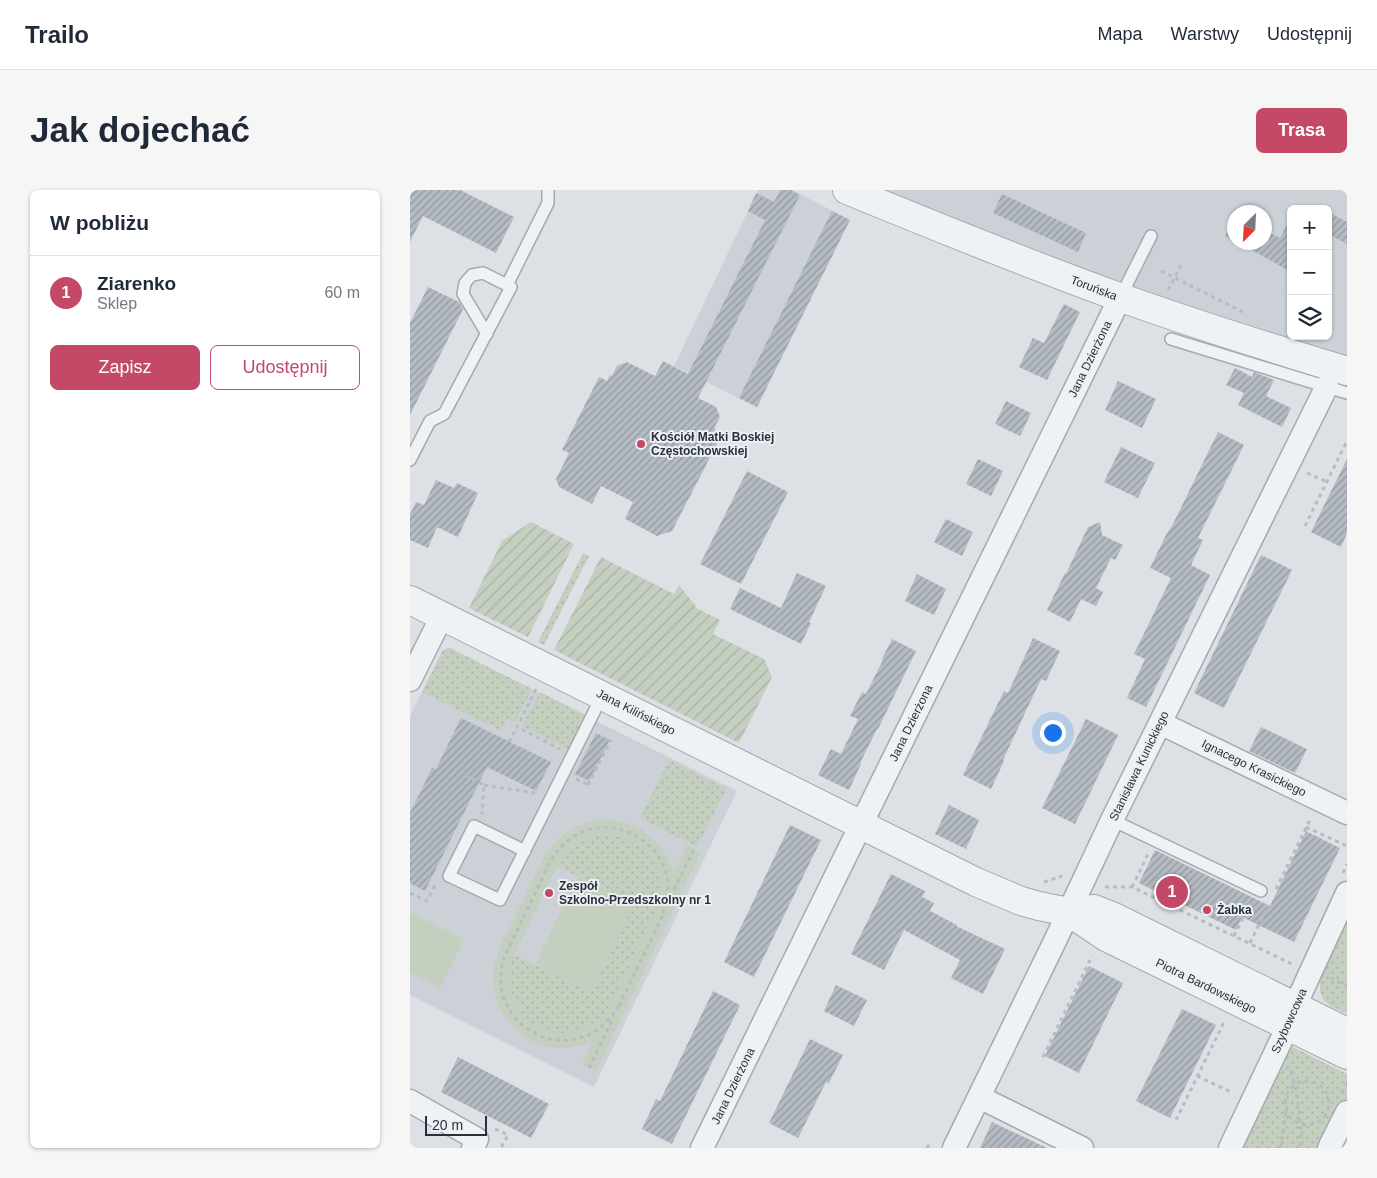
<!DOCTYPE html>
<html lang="pl">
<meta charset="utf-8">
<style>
:root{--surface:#fff;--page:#f6f6f7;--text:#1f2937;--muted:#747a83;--line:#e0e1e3;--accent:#c44967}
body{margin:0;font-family:Arial,sans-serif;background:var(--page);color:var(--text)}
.controls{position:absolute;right:15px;top:15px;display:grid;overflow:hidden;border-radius:8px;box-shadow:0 1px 4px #0004}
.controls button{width:45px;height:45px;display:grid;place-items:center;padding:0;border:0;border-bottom:1px solid var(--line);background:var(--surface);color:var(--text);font:25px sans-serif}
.compass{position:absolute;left:817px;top:15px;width:45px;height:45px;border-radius:50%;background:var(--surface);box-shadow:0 1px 4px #0004;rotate:204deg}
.scale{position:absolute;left:15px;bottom:12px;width:62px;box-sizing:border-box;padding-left:5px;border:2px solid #28313b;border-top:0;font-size:14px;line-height:18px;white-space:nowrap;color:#28313b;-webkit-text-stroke:4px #ecf0f4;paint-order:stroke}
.you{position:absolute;left:642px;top:542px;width:18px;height:18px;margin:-12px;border:4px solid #fff;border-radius:50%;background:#1a73e8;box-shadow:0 0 0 8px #1a73e833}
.badge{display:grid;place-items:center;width:32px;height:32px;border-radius:50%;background:var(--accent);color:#fff;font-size:16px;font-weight:700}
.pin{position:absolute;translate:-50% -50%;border:2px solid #fff;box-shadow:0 1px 5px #0006}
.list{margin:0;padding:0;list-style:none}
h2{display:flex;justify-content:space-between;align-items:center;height:65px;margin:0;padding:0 20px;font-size:21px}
h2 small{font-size:16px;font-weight:400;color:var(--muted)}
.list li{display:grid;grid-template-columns:32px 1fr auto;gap:15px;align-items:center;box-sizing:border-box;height:75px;padding:0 20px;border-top:1px solid var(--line)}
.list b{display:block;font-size:19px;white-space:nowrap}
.list p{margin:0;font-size:16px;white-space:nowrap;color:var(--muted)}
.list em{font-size:16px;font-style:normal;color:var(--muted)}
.actions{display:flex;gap:10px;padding:15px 20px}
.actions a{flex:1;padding:11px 0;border:1px solid var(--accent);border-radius:8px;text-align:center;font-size:18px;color:var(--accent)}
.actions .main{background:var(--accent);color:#fff}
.icon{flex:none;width:28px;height:28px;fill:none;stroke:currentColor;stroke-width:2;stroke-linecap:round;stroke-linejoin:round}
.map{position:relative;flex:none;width:937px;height:958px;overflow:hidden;border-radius:8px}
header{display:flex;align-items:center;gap:30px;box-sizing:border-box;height:70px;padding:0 25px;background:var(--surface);border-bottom:1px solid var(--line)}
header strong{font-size:24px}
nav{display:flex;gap:28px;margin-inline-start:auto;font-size:18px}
.intro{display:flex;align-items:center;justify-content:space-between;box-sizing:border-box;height:120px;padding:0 30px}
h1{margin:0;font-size:35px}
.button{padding:12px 22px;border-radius:8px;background:var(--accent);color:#fff;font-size:18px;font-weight:700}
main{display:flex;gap:30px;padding:0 30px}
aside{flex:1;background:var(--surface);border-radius:8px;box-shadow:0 1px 4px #0004}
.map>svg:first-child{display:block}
.built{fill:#cbd1d7;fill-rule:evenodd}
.grass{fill:url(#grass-dots)}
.garden{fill:url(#garden-furrows)}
.pitch{fill:#c4cfbf;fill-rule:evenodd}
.building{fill:url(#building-hatch)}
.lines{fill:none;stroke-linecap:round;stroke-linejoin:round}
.service-casing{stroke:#a3a9af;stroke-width:14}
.minor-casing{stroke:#a3a9af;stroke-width:25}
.tertiary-casing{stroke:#a3a9af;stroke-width:30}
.path{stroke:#b7bcc0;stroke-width:3;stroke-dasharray:4 4;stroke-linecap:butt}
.service{stroke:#eff2f4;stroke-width:11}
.minor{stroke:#eff2f4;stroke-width:22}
.tertiary{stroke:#eff2f4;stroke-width:28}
.poi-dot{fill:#c44967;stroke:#ecf0f4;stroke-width:2}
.labels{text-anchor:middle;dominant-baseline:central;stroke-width:4;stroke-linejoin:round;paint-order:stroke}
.street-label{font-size:12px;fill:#28313b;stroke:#ecf0f4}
.poi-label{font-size:12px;font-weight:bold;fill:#28313b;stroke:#ecf0f4;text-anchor:start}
</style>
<header>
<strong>Trailo</strong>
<nav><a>Mapa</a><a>Warstwy</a><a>Udostępnij</a></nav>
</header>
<div class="intro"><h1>Jak dojechać</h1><a class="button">Trasa</a></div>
<main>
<aside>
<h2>W pobliżu<small></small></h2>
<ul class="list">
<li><span class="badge">1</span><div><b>Ziarenko</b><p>Sklep</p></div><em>60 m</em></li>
</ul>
<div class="actions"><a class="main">Zapisz</a><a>Udostępnij</a></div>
</aside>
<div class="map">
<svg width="937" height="958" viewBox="0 0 937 958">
<defs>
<pattern id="grass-dots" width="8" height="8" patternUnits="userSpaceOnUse" patternTransform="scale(1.25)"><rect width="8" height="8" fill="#c4cfbf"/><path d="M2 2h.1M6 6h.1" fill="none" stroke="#a8b2a5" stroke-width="1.8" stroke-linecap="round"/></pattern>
<pattern id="garden-furrows" width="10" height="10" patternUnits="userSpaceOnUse" patternTransform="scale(1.25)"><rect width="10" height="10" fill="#c4cfbf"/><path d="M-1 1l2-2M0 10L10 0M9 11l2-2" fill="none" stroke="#a8b2a5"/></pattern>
<pattern id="building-hatch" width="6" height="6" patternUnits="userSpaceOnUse" patternTransform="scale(1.25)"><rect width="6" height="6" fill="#b5bbc2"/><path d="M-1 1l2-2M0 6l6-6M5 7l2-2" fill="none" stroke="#93999f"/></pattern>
</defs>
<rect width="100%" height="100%" fill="#dde1e6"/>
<path class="built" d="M348,0h34l58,30 -93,187 -83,-41z
M437,0h500v181zM881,19h37v127h-37zM824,22h30v30h-30z
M40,458l287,143 -143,296 -184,-92v-279l33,-66z"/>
<path class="grass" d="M173,363l6,3 -45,89 -6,-3z
M40,458l82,41 -17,33 -8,-3 -6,12 -79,-39 21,-42z
M130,502l45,23 -17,34 -46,-23z
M259,570l57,29 -29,58 -57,-29z
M188,645c37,-1 68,24 61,63 -1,5 -3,10 -5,15l-42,89c-5,7 -8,13 -15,18 -45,38 -105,-11 -83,-65l77,37 43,-89 -77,-37c10,-16 22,-26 41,-31z
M937,703v121l-15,-7 -9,-7 -3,-9v-17z
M879,855l58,29v38l-18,36h-99z"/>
<path class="garden" d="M121,332l43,22 -46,93 -59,-29 33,-67z
M191,367l73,37 5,-9 19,24 22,11 -7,14 51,25 8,18 -33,66 -185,-93z"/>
<path class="pitch" d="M198,629c34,5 54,20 66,54l13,-28 14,7 -105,219 -14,-7 10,-22c-23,9 -48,8 -69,-6 -24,-17 -36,-49 -27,-77 4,-15 12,-28 19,-42 9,-19 19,-39 28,-58 16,-26 34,-38 65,-40zM188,645c37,-1 68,24 61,63 -1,5 -3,10 -5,15l-42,89c-5,7 -8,13 -15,18 -45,38 -105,-11 -83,-65l43,-89c10,-16 22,-26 41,-31z
M168,686l56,27 -43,89 -56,-27z
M0,722l54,27 -24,49 -30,-15z"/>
<path class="building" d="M0,0h50l54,27 -18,36 -73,-37 -13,26z
M370,0h11l9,5 -102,203 18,9 4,10 -6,11 2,1 -3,6 7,3 -48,93 -15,5 -32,-17 8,-17 -32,-16 -9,18 -33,-17 -3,-8 13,-26 -7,-3 37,-73 8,4 3,-6 2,1 5,-10 10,-4 28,14 8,-15 25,13 77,-154 -17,-9 8,-18 18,9z
M592,4l84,39 -8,19 -85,-39z
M422,21l18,9 -93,187 -18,-9z
M918,22l19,10v22l-19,-10z
M881,27v55l-54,-30h27v-12l16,8z
M824,29v22l-9,-5z
M18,97l31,15 4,7 -53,106v-92z
M654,114l16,8 -33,68 -28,-13 14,-29 11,5z
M825,178l17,9 2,-5 20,8 -8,16 25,12 -9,19 -44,-22 6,-12 -18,-8z
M708,191l38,18 -14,29 -37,-18z
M596,211l25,12 -11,23 -25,-12z
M808,242l26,13 -46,93 5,2 -12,25 19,10 -64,132 -19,-9 18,-39 -11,-5 37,-76 -21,-10 17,-35 5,-7z
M711,257l34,16 -17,35 -34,-16z
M568,269l25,12 -12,25 -25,-12z
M937,269v74l-6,14 -30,-15z
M337,281l41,21 -47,92 -41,-20z
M26,290l18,8 3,-5 21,10 -20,44 -21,-10 -9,21 -18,-8v-26l6,-12 8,3z
M536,329l27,13 -11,24 -28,-14z
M690,332l2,13 21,10 -8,15 -4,-2 -15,30 7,4 -7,14 -15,-7 -11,23 -23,-12 18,-37 1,1 22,-47z
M851,365l31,15 -68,138 -30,-15z
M387,383l29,13 -17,36 2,1 -10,21 -71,-35 10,-21 41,20z
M507,384l29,15 -12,26 -29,-14z
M623,448l27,13 -14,30 -5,-2 -38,81 1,1 -13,28 -28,-14 41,-84 4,2z
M482,449l24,12 -38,78h-1l-17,34 1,1 -12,26 -31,-15 13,-26 10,5 17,-35 -8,-3 12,-24 4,2 17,-34 -1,-1z
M51,528l90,44 -15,29 -49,-24 -62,124 -15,-8v-70l22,-45 4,1z
M676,529l32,16 -43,89 -33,-16z
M851,537l46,22 -12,24 -46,-22z
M186,543l14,7 -21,41 -14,-7z
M539,615l30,15 -13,29 -31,-15z
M380,635l31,15 -67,137 -30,-15z
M896,641l34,17 -46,94 -52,-25 -6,13 -97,-47 16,-33 115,56z
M481,684l34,17 -3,6 12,6 -4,8 27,14 -1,1 49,23 -22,45 -32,-16 9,-18 -56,-30 -20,40 -33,-16z
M679,776l34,17 -44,90 -34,-17z
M426,795l31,15 -13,26 -30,-15z
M303,801l27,14 -68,139 -30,-15 14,-30 4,2z
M772,819l34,16 -46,93 -34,-17z
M400,849l33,16 -14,28 -3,-1 -28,56 -29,-15z
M48,867l91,47 -18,34 -90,-46z
M582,932l55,26h-67z"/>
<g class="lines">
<defs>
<path id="service" d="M97,95l41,-82v-13
M710,108l31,-62
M761,149l176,54
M0,270l20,-39 14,-7 67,-127 -28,-14 -11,2 -7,8 -2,11 24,40
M702,630l149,71
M115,661l-51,-25 -25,50 51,24 102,-204"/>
<path id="minor" d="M0,490l32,-64
M750,533l187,90
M569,907l103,51
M0,911l67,38 -4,9
M292,958l418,-850
M544,958l101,-207 57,-121 215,-434
M820,958l58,-122 7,-20 52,-113
M919,958l18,-36"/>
<path id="tertiary" d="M437,0c90,37 181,74 272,107 75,27 152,51 228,74
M0,410l566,282 45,19 18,5 30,6 25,-3 20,8 233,115
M659,722l37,25 241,118"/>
</defs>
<use href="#service" class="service-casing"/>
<use href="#minor" class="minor-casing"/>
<use href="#tertiary" class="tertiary-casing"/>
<path class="path" d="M751,81l82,41
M758,100l13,-25
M897,283l20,9
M895,336l42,-85
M126,499l-19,38 43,22
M99,552l8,-15
M55,585l19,10 -2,29
M166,589l13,6
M74,595l52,8
M178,595l23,-45
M896,637l41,19
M933,683l4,-9
M634,692l18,-6
M695,697h27l160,77
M722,697l16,-33
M866,699l35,-71
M0,703l17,8 9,-18
M257,714l27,-55
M824,746l16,-33
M840,753l18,-37
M920,788l17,8
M209,816c-8,11 -15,21 -27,27 -31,17 -70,3 -85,-28 -8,-14 -7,-30 -4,-45l47,-98c7,-11 15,-21 26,-27 39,-22 90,7 92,51 0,11 -3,20 -6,30
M209,816l44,-91
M633,867l49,-101
M179,878l24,-50
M881,881c7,25 10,51 10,77
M787,886l36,17
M875 913a22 22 0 1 1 44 0a22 22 0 1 1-44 0Z
M932,903l5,-11
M766,930l48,-98
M85,939l13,6 -7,13
M517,958l1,-2 4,2
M870,958l4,-21 2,-17"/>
<use href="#service" class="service"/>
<use href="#minor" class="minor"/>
<use href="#tertiary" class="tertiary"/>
</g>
<g class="poi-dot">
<circle cx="231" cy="254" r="5"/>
<circle cx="139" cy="703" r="5"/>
<circle cx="797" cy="720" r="5"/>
</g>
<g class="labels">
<g class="street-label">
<text transform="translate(684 98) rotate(21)">Toruńska</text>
<text transform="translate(680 169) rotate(-64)">Jana Dzierżona</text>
<text transform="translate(226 522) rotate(27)">Jana Kilińskiego</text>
<text transform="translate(501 533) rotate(-64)">Jana Dzierżona</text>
<text transform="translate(729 576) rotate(-64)">Stanisława Kunickiego</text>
<text transform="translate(844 578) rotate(26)">Ignacego Krasickiego</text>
<text transform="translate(796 796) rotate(26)">Piotra Bardowskiego</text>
<text transform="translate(879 831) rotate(-66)">Szybowcowa</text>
<text transform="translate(323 896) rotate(-64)">Jana Dzierżona</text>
</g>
<g class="poi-label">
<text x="241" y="247">Kościół Matki Boskiej<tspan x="241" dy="14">Częstochowskiej</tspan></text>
<text x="149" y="696">Zespół<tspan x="149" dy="14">Szkolno-Przedszkolny nr 1</tspan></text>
<text x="807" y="720">Żabka</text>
</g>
</g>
</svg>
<div class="controls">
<button>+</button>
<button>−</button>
<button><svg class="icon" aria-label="layers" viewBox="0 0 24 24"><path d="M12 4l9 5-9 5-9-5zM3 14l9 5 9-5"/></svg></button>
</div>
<svg class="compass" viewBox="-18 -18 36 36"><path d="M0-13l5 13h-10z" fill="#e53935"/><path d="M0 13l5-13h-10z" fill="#747a83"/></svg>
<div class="scale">20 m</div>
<div class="you"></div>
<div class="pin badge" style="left:762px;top:702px">1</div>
</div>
</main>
